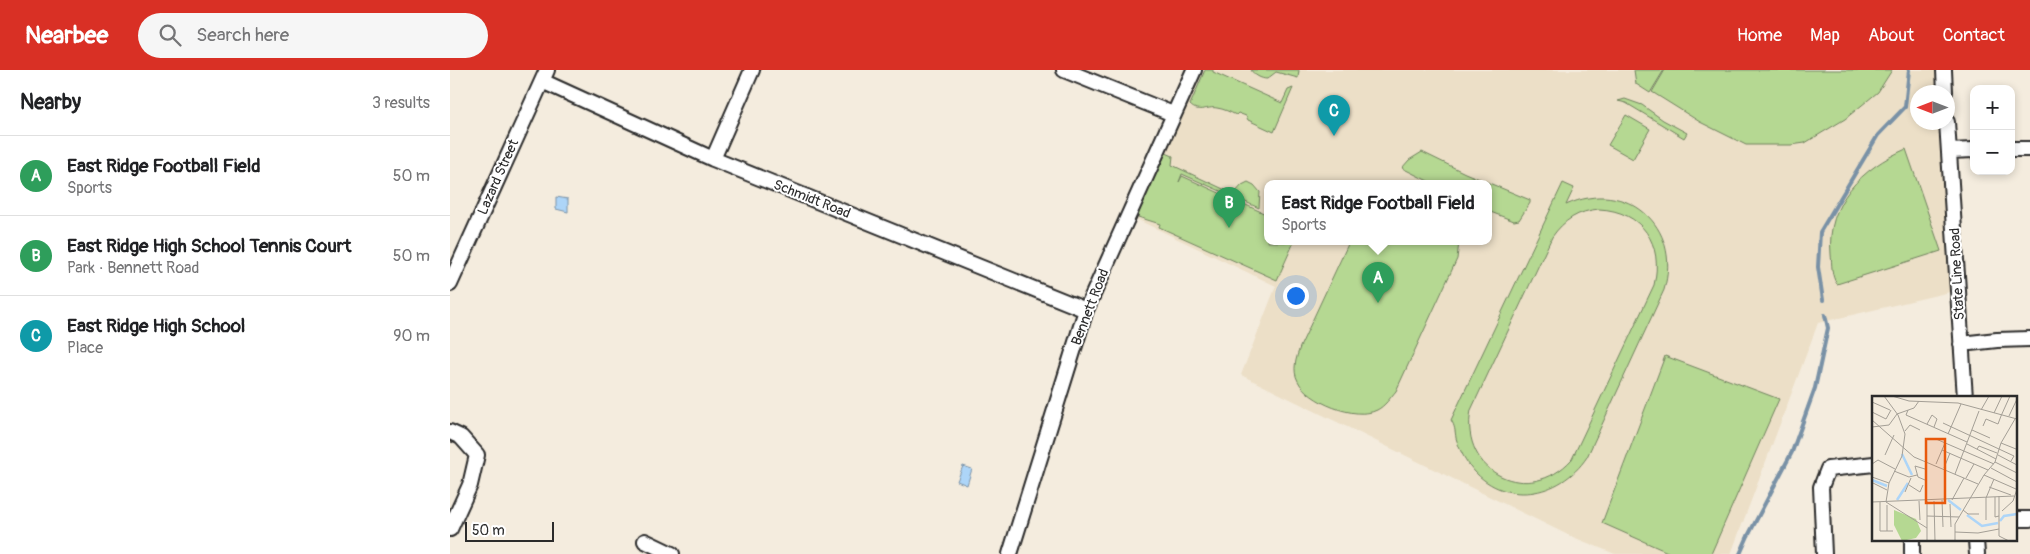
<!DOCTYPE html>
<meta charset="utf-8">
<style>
:root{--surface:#fff;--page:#f6f6f6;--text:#202124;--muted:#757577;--line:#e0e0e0;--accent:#d93025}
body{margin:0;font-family:Pangolin,sans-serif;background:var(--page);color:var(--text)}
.controls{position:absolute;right:15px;top:15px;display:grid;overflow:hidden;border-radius:10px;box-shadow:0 2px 8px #0003}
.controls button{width:45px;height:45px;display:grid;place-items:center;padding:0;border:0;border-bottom:1px solid var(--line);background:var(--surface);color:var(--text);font:25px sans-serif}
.compass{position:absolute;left:1460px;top:15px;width:45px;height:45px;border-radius:50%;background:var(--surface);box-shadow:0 2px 8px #0003;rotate:270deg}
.scale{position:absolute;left:15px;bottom:12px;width:89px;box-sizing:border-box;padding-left:5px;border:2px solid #2b2b2b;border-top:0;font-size:14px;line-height:18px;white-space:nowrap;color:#2b2b2b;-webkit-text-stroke:4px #fff;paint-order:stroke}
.you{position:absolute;left:845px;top:225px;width:18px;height:18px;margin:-12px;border:4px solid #fff;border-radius:50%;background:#1a73e8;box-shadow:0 0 0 8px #1a73e833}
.badge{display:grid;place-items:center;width:32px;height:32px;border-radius:50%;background:var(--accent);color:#fff;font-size:16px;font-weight:700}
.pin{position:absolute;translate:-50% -41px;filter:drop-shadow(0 1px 2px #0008)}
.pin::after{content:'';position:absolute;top:26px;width:18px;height:15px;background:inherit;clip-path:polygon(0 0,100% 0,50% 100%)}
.popup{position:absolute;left:814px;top:110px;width:228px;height:65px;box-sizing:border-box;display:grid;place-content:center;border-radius:10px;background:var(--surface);filter:drop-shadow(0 1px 4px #0005);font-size:16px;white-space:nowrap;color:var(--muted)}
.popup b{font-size:19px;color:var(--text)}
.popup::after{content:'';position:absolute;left:50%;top:100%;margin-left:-10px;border:10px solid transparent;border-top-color:var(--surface)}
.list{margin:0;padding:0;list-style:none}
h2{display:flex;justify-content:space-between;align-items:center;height:65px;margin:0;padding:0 20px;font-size:21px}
h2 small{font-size:16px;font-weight:400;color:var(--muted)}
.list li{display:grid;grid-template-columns:32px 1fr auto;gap:15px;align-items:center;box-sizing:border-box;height:80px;padding:0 20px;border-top:1px solid var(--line)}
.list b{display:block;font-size:19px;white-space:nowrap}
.list p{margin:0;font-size:16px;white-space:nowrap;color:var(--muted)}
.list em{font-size:16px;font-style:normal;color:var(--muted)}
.icon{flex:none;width:28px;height:28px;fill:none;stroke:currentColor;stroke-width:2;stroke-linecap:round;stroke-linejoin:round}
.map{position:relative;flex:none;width:1580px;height:484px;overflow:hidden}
header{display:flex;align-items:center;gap:30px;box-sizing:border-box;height:70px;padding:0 25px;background:var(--accent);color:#fff}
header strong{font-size:24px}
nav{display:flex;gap:28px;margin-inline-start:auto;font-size:18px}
.search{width:350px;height:45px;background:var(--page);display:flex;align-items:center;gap:12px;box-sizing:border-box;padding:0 18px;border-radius:28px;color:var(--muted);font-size:19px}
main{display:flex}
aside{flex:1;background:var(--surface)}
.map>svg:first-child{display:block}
.built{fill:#ecdfc7;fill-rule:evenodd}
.green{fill:#b5d892;stroke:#70825e;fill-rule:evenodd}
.water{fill:#add5f8;stroke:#7991a6}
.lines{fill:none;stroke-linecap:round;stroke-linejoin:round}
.stream{stroke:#7991a6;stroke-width:4}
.minor-casing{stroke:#2b2b2b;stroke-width:18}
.minor{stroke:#fff;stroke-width:14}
.labels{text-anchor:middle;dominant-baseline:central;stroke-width:4;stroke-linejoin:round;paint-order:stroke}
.street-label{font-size:14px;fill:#2b2b2b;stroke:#fff}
.inset-river{fill:none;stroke:#add5f8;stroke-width:2.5}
.inset-road{fill:none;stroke:#a49f96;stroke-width:1}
.view{fill:#e8590c;fill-opacity:0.15;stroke:#e8590c;stroke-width:2.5}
.inset-edge{fill:none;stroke:#2b2b2b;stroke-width:2.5}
</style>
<header>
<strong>Nearbee</strong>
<div class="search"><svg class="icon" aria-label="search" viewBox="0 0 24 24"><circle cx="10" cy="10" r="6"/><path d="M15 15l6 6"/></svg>Search here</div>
<nav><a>Home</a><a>Map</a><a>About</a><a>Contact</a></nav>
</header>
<main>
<aside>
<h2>Nearby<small>3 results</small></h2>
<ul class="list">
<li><span class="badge" style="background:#2e9e5b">A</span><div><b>East Ridge Football Field</b><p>Sports</p></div><em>50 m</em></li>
<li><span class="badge" style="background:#2e9e5b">B</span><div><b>East Ridge High School Tennis Court</b><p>Park · Bennett Road</p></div><em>50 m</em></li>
<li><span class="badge" style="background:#0f9aa8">C</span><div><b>East Ridge High School</b><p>Place</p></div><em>90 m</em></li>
</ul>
</aside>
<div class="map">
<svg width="1580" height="484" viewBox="0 0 1580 484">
<rect width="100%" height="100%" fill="#f4ecde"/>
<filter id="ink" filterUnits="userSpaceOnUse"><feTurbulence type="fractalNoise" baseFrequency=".02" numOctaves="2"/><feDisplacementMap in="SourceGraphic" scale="10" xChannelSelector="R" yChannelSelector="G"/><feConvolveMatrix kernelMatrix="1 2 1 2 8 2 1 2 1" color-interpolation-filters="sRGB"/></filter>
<g filter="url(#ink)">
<path class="built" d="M751,0h735l2,22h-20v30l22,1 14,168 -136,32 -87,231h-116l-47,-19 -327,-160 35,-89 -140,-67zM818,114h220v58h-220z"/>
<path class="green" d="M755,0h8v2l69,31 6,-13 5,-2 -19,44 -26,-12 -2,-4 -8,-3 -2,2c-6,-3 -12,-6 -19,-7 -10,-2 -18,6 -27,-3z
M801,0h48l-1,8 -22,-6 -9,7c-6,0 -13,-4 -16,-9z
M1184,0h30l-14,23 -14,-9z
M1215,0h227l-14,22 -33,27 -40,24 -14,2h-45l-46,-23 -48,-30z
M1175,29l17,6 21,15 24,13 -3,5 -58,-35 -8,-2z
M1176,45l24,14 -17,30 -25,-14z
M1456,79l35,102 -104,33c-6,-8 -5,-20 -6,-30 -5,-51 31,-86 75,-105z
M972,82l43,21 65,27v3l-11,17 -5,1 -26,-10v-27h-54l-32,-16 7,-8z
M716,83l7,3 -1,9 62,29 8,-9 6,-3 6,3 6,7 -1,16 -77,-34 -3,8 3,-6 86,39v27h26l-17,38 -118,-53 1,-3 -22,-7 3,-12z
M1113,113l11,5 -8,17c60,-28 117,21 98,85l-77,167c-27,41 -85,51 -117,9 -7,-9 -11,-18 -14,-28 -1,-7 -1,-12 -5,-18zM1149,139c43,2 65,35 55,76l-82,174c-43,48 -113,14 -101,-49l81,-173c12,-17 26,-26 47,-28z
M899,172h110l-2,17 -61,132c-6,7 -11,15 -19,19 -21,11 -69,-8 -79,-29 -6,-11 -2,-22 2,-34z
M1215,286l114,43 -68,155h-39l-70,-31z"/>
<path class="water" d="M106,127l12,2v13l-12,-3z
M513,396l9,3 -5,16 -10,-4z"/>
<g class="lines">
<path class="stream" d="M1373,230l-5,-33 2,-35 58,-97 27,-28 4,-37
M1290,484l8,-18 44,-84 23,-64 13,-60 -3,-13"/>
<defs>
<path id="minor" d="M614,0l109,44
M1494,0l1,22
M92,11l171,78 373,151
M1497,52l18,276
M1561,79h19
M1499,81l25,-1
M263,89l39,-89
M0,214l97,-214
M1511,274l36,-4 33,-1
M0,362l11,5 16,18 -7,30 -20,44
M1566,449h14
M1462,470v14
M1526,470l1,14
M195,471l27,13
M560,484l76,-244 108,-240
M1374,484l-3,-67 7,-18 46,-5"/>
</defs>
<use href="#minor" class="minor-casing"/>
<use href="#minor" class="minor"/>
</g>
</g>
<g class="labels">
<g class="street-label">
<text transform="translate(48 107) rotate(-66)">Lazard Street</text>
<text transform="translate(362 129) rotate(22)">Schmidt Road</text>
<text transform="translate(1507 204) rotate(-93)">State Line Road</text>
<text transform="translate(640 237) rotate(-69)">Bennett Road</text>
</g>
</g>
<g transform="translate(1422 326)">
<rect width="145" height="145" fill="#f4ecde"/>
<path d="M22,114l22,9 5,12 -5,7 -14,3 -8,-16z" fill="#b5d892"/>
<path class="inset-river" d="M30,58l10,21M0,84l15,6M25,104l11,-17M76,104l13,10M95,119l15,11 16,-3M128,125l4,-5 13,-2"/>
<path class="inset-road" d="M12,0l14,19 7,19 -3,22 -13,27 -3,19 41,26M20,0l17,5 49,2 59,16M0,6l18,8M36,14l-2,5 61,27M109,14l8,-14M0,16l14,7 5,-9M122,17l8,-17M129,20l9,-20M137,20l8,-17M0,24l42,37 64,27M71,27l71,33 -3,5M55,28l5,-9 5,4 -3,8M111,30l3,-7 12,5 3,-8M0,31l17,-2 8,-11 17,-6 5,-7M100,34l18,8M33,35l5,-6 10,5M76,38l13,-30M64,43l58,25M129,47l15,6M95,48l29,15M105,53l2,-3 18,7M70,54l46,20M13,59l9,-20M126,59l19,10M123,66l22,11M0,68l6,-4 17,9M64,68l9,-21M72,72l6,-15M119,72l26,14M22,75l15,6 8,-2M83,78l24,-63M112,79l32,14M0,81l17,6M94,82l8,-14M53,84l-7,-3 -3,-11 10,3M1,87l14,7M37,89l11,7 3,-7M117,91l22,8M33,96l6,-14M127,100v40l10,5M123,101v20l4,-1M70,104l1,27M80,104l12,-22M47,105l1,19M55,105v40M62,105l1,40M0,106l142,-6M8,106v29h13M78,108l1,23M15,109v26M91,114l5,4h11M130,115l11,-10 4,-12M55,120l32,1M114,124v-22l8,-19M83,136l23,1M106,137l21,-4M83,145v-17l29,-49 11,-13 6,-19 14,-24"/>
<path class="view" d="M54,43h19v64h-19z"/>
<rect width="145" height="145" class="inset-edge"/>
</g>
</svg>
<div class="controls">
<button>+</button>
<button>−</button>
</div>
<svg class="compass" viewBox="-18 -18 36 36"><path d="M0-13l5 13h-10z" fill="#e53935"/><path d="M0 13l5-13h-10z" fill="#757577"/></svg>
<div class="scale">50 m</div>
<div class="you"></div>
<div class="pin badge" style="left:928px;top:233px;background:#2e9e5b">A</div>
<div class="popup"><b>East Ridge Football Field</b>Sports</div>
<div class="pin badge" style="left:779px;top:158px;background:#2e9e5b">B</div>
<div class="pin badge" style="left:884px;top:66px;background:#0f9aa8">C</div>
</div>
</main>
